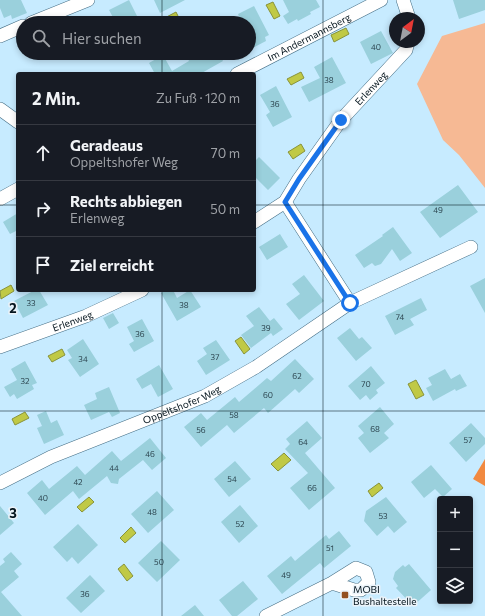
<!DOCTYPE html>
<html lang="de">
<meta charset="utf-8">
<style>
:root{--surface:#171b24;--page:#20242c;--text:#f1f3f6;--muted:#9ea1a6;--line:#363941}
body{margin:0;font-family:Commissioner,sans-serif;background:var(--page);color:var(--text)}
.controls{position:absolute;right:12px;bottom:12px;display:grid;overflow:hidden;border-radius:4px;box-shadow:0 2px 6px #0003}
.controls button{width:36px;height:36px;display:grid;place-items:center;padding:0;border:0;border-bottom:1px solid var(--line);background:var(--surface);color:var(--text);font:20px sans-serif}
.compass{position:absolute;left:389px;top:12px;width:36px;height:36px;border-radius:50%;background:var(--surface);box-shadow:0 2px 6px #0003;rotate:32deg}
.stop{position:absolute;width:12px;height:12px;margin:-9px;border:3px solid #1a73e8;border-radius:50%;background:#fff}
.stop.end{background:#1a73e8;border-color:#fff;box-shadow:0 1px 4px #0008}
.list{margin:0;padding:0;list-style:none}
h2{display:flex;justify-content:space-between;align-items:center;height:52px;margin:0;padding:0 16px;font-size:17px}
h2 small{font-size:13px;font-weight:400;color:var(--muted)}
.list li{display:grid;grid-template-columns:26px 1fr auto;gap:12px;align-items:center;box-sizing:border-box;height:56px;padding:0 16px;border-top:1px solid var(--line)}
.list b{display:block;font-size:15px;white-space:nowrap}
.list p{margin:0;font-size:13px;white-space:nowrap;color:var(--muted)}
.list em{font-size:13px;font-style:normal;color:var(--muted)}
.icon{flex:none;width:22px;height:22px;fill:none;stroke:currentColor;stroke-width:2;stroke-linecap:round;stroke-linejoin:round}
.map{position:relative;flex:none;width:485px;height:616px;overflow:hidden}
.search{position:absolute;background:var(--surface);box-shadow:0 2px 6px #0003;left:16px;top:16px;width:240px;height:44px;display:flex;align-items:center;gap:10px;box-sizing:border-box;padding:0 14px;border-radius:22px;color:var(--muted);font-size:15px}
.panel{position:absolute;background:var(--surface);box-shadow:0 2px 6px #0003;left:16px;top:72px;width:240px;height:220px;border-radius:4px}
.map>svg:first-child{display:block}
.green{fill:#f6b994}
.forest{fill:#f18940}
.water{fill:#c0c945;stroke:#88933a}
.building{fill:#9ad0dc}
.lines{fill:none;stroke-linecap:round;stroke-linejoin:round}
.street-casing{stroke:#456e85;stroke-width:14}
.street{stroke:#fff;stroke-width:13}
.route{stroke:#1a73e8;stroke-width:5}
.grid{fill:none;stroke:#06161f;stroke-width:1;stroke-opacity:0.55}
.poi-dot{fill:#935020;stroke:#ebf3f9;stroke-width:1.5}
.labels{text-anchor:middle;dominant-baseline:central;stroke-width:3;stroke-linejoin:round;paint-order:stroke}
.number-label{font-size:8px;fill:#2b444e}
.street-label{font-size:10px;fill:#06161f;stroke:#ebf3f9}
.poi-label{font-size:10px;fill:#06161f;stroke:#ebf3f9;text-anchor:start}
.grid-label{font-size:13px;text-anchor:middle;font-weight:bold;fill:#06161f;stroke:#ebf3f9;stroke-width:3;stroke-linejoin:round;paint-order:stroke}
</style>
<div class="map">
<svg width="485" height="616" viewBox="0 0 485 616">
<rect width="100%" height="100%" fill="#c7ebff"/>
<path class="green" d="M485,23v165l-26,-33 -16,-15 -26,-56 25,-48z"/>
<path class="forest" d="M485,459v27l-12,-7z"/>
<path class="water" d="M273,2l7,14 -6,3 -8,-14z
M176,12l4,8 -6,3h-16l-1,-1z
M346,28l3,6 -15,8 -3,-7z
M301,72l3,6 -13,7 -4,-6z
M301,144l4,7 -12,8 -5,-7z
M11,285l3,6 -13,8 -1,-8z
M241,337l9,12 -6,5 -9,-13z
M62,349l3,6 -13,7 -4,-6z
M416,380l8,15 -8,4 -8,-15z
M25,412l4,6 -14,7 -3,-6z
M284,453l7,7 -13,11 -7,-7z
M379,483l4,5 -11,9 -4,-6z
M89,497l5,5 -12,10 -5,-5z
M131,527l5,6 -11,10 -5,-5z
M124,564l9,12 -6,5 -9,-12z"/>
<path class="building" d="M0,0h21l6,13 -15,6 -1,-4 -7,3 -4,-10z
M129,0l10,20 -5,3h-18l-7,-13z
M154,0h31l-25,13z
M283,0h33l4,7 -10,5 1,2 -13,7 -1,-2 -9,5 -5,-8 6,-4z
M453,0h32v10l-26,9z
M254,6l15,29 -4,2 1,4 -17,9v-27h-7l-4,-9z
M381,31l12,22 -22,11 -11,-22z
M185,53h34l4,8 -23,13h-45l-6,-11 14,-8 9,16 17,-10z
M332,57l14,26 -37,19 -8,-15 19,-9 -6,-11z
M276,86l16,31 -19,10 -7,-12 4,-3 -10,-17z
M259,157l21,21 -12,12 -14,-14v-14z
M458,185l20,27 -38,26 -20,-26z
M18,213v17l-8,4 -7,-12z
M393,227l19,26 -12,8 -8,-12 -11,15 -6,2 -3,-3 -8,5 -9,-13 28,-19 -1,-1z
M280,234l8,13 -21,13 -8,-13z
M304,275l20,26 -25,19 -13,-16 14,-10 -8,-10z
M485,278v35l-15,-27z
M35,290h4l9,15 -25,13 -9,-17z
M167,290h6l4,8 13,-8 11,17 -24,14 -16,-28z
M421,298l6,12 -17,9 4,6 -19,10 -10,-19z
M259,307l11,14 4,-3 9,11 -10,7 -2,-3 -20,15 -10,-13 13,-9 -8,-10z
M113,313l6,10 -10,6 -6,-11z
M142,319l12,22 -20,11 -5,-8 5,-3 -7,-14z
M350,328l9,11 3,-2 10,11 -16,13 -19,-23z
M83,339l16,25 -19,13 -12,-17 4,-2 -5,-8z
M216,340l14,20 -24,15 -9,-14 10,-7 -4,-6z
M295,359l19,20 -15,14 -4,-4 -27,24 -4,-5 -30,25 -7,-8 -26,22 -17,-20 17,-14 6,7 28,-23 4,5 28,-24 4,3z
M25,361l12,22 -5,2 2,4 -17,10 -3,-5 -4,3 -6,-10 13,-7 -6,-11z
M159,365l14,24 -15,8 -7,-13 -9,5 -6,-10z
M371,366l14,17 -9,7 2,3 -8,7 -4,-5 -6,5 -12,-14z
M445,369l6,10 9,-5 7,12 -11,5 -1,-2 -22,12 -7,-13 6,-3 -4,-7z
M109,387l11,26 -8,4 -3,-5 -18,8 -7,-15 13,-6 -2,-6z
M380,407l14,17 -10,9 5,5 -19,15 -12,-15 6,-5 -6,-7z
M46,411l5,12 6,-3 7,15 -20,9 -7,-16 5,-2 -5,-11z
M307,421l15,17 -17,15 30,35 -26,22 -19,-22 18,-15 -23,-24 5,-5 -4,-5z
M471,423l14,15v6l-19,18 -17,-19z
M150,438l16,20 -14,12 -9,-10 -24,19 -1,5 -7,-1 -4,-7 -28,23 -6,-8 -28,24 -18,-22 15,-13 7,9 28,-23 8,9 27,-24 9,10z
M235,461l16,18 -22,18 -15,-18z
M431,465l21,24 -9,8 -8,-8 -11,9 -13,-16z
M157,491l17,19 -26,23 -17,-19z
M386,497l21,25 -13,11 -6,-7 -11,10 -13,-15 2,-10z
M240,505l18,21 -19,17 -18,-21z
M0,506l14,17 -14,12z
M78,524l20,21 -20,19 -6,-7 -5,5 -14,-15z
M339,531l12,15 -27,22 -4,-5 -38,31 -15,-18 24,-20 4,5 31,-26 3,4z
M161,541l19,19 -23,22 -19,-19z
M11,552l11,12 -8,7 5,6 -18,15 21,24h-22v-50l5,-4 -2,-3z
M409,564l22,26 -18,16 -17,-18 2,-2 -5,-7 2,-7 8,-7 2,2z
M90,575l15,16 -24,22 -15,-15z
M243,581l15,18 -21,17h-5l-13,-16z
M195,605l9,11h-23z"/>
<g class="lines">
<defs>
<g id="street">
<path d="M403,0l6,18"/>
<path d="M31,23l57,-23"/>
<path d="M0,36l23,-10"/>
<path id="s1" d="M237,74l144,-74"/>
<path d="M0,109l18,13"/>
<path d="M0,199l18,-10"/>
<path id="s2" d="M254,222l31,-20 14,-23 42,-59 65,-70 2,-8"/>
<path d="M350,303l121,-56"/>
<path id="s3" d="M0,347l86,-31 56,-26"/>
<path id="s4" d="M0,483l51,-26 154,-61 51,-29 94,-64 -65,-101"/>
<path d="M266,616l66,-33 24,-15 10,4 3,10 -8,8h-7l-22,-7"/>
</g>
</defs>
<use href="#street" class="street-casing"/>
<use href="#street" class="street"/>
</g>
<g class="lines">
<path class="route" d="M341,120l-42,59 -14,23 65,101"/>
</g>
<path class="grid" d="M162,0v23M323,0v616M162,53v21M0,205h18M254,205h231M162,290v326M0,411h485"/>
<rect class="poi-dot" x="341" y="591" width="8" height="8" rx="2"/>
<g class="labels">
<g class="number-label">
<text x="376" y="47">40</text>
<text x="329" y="80">38</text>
<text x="275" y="104">36</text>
<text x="438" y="210">49</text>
<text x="31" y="303">33</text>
<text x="184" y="305">38</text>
<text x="400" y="317">74</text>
<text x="266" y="328">39</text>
<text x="140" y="334">36</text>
<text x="215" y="357">37</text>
<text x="83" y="359">34</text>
<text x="297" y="376">62</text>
<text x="25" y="381">32</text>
<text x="366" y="384">70</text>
<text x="268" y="395">60</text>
<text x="234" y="415">58</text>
<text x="375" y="429">68</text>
<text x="201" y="430">56</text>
<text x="468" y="440">57</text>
<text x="303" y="442">64</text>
<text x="150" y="454">46</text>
<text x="114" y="468">44</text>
<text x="232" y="479">54</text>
<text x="78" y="482">42</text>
<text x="312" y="488">66</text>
<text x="43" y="498">40</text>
<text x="152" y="512">48</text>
<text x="383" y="516">53</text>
<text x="240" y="524">52</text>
<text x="330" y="548">51</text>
<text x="159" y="562">50</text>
<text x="286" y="575">49</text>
<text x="85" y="594">36</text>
</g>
<g class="street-label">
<text stroke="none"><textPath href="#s1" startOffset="81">Im Andermannsberg</textPath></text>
<text stroke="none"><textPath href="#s2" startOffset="180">Erlenweg</textPath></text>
<text stroke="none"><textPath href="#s3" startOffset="77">Erlenweg</textPath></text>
<text stroke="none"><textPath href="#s4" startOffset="198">Oppeltshofer Weg</textPath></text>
</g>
<g class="poi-label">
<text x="353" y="589">MOBI<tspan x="353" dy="12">Bushaltestelle</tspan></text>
</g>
</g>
<g class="grid-label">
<text x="13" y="313">2</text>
<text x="13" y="518">3</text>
</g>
</svg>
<div class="controls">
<button>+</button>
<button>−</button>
<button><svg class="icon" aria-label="layers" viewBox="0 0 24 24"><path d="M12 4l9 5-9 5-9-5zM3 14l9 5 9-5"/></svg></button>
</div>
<svg class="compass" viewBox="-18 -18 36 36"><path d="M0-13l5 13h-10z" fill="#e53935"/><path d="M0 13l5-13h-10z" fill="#9ea1a6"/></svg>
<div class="stop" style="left:350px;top:303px"></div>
<div class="stop end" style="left:341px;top:120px"></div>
<div class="search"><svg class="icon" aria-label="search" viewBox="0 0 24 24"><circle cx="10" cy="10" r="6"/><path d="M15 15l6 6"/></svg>Hier suchen</div>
<section class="panel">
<h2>2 Min.<small>Zu Fuß · 120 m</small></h2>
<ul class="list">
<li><svg class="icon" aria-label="ahead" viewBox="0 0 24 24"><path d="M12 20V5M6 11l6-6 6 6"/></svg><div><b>Geradeaus</b><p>Oppeltshofer Weg</p></div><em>70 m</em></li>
<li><svg class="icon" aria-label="right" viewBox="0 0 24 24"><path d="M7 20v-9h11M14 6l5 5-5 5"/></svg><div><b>Rechts abbiegen</b><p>Erlenweg</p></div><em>50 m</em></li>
<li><svg class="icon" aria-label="arrive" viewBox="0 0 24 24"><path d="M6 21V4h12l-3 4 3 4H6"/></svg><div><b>Ziel erreicht</b></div></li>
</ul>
</section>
</div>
